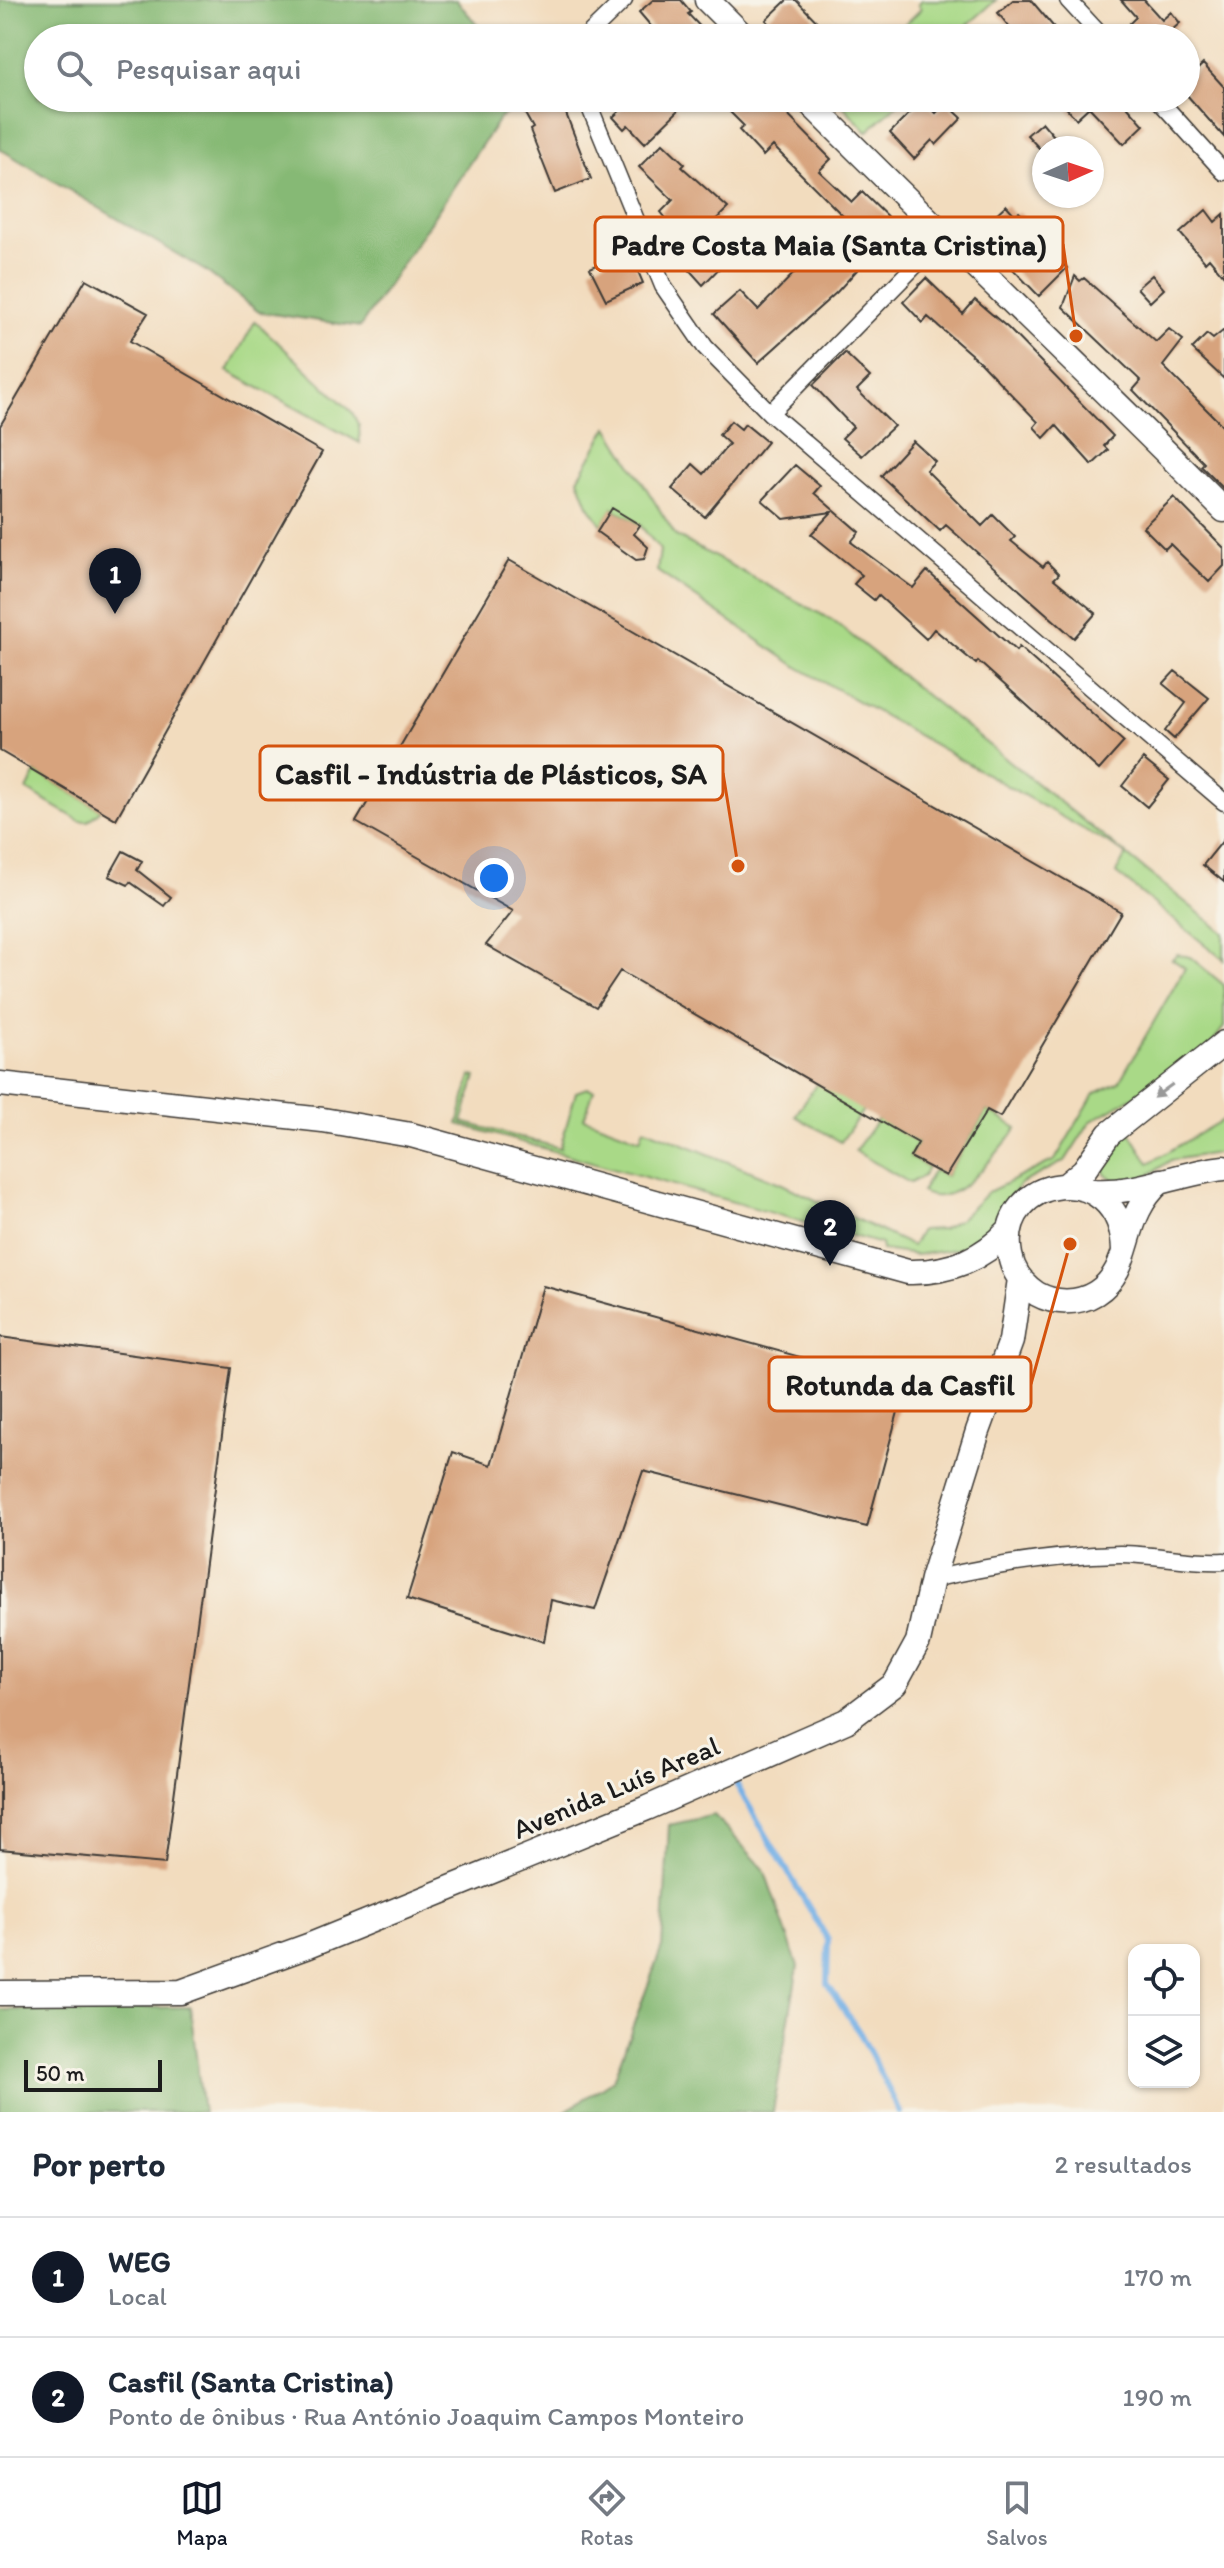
<!DOCTYPE html>
<html lang="pt">
<meta charset="utf-8">
<style>
:root{--surface:#fff;--page:#f2f2f3;--text:#1f2937;--muted:#747a83;--line:#e0e1e3;--accent:#111827}
body{margin:0;font-family:Itim,sans-serif;background:var(--page);color:var(--text)}
.controls{position:absolute;right:24px;bottom:24px;display:grid;overflow:hidden;border-radius:16px;box-shadow:0 2px 6px #0004}
.controls button{width:72px;height:72px;display:grid;place-items:center;padding:0;border:0;border-bottom:2px solid var(--line);background:var(--surface);color:var(--text);font:40px sans-serif}
.compass{position:absolute;left:1032px;top:136px;width:72px;height:72px;border-radius:50%;background:var(--surface);box-shadow:0 2px 6px #0004;rotate:87deg}
.scale{position:absolute;left:24px;bottom:20px;width:138px;box-sizing:border-box;padding-left:8px;border:4px solid #1c1c1c;border-top:0;font-size:22px;line-height:28px;white-space:nowrap;color:#1c1c1c;-webkit-text-stroke:6px #f7f3e8;paint-order:stroke}
.you{position:absolute;left:494px;top:878px;width:28px;height:28px;margin:-20px;border:6px solid #fff;border-radius:50%;background:#1a73e8;box-shadow:0 0 0 12px #1a73e833}
.badge{display:grid;place-items:center;width:52px;height:52px;border-radius:50%;background:var(--accent);color:#fff;font-size:26px;font-weight:700}
.pin{position:absolute;translate:-50% -66px;filter:drop-shadow(0 2px 4px #0008)}
.pin::after{content:'';position:absolute;top:42px;width:28px;height:24px;background:inherit;clip-path:polygon(0 0,100% 0,50% 100%)}
.list{margin:0;padding:0;list-style:none}
h2{display:flex;justify-content:space-between;align-items:center;height:104px;margin:0;padding:0 32px;font-size:34px}
h2 small{font-size:26px;font-weight:400;color:var(--muted)}
.list li{display:grid;grid-template-columns:52px 1fr auto;gap:24px;align-items:center;box-sizing:border-box;height:120px;padding:0 32px;border-top:2px solid var(--line)}
.list b{display:block;font-size:30px;white-space:nowrap}
.list p{margin:0;font-size:26px;white-space:nowrap;color:var(--muted)}
.list em{font-size:26px;font-style:normal;color:var(--muted)}
.icon{flex:none;width:44px;height:44px;fill:none;stroke:currentColor;stroke-width:2;stroke-linecap:round;stroke-linejoin:round}
.map{position:relative;flex:none;width:1224px;height:2112px;overflow:hidden}
.search{position:absolute;background:var(--surface);box-shadow:0 2px 6px #0004;left:24px;right:24px;top:24px;height:88px;display:flex;align-items:center;gap:20px;box-sizing:border-box;padding:0 28px;border-radius:44px;color:var(--muted);font-size:30px}
.sheet{height:344px;background:var(--surface)}
nav{display:flex;justify-content:space-around;align-items:center;box-sizing:border-box;height:112px;border-top:2px solid var(--line);background:var(--surface);font-size:22px;color:var(--muted)}
nav a{display:grid;justify-items:center;gap:4px}
nav .on{color:var(--accent)}
.map>svg:first-child{display:block}
.green{fill:#a9d987;stroke:#627a52;stroke-width:2}
.forest{fill:#86b974;stroke:#516a48;stroke-width:2}
.lines{fill:none;stroke-linecap:round;stroke-linejoin:round}
.stream{stroke:#75b0e6;stroke-width:6}
.building{fill:#d7a37d}
.street-casing{stroke:#3c3934;stroke-width:19}
.secondary-casing{stroke:#3c3934;stroke-width:27}
.street{stroke:#fff;stroke-width:16}
.secondary{stroke:#fff;stroke-width:24}
.oneway{fill:#999}
.labels{text-anchor:middle;dominant-baseline:central;stroke-width:6;stroke-linejoin:round;paint-order:stroke}
.street-label{font-size:28px;fill:#1c1c1c;stroke:#f7f3e8}
.leader{fill:none;stroke:#d4530e;stroke-width:3}
.callout-dot{fill:#d4530e;stroke:#f7f3e8;stroke-width:3}
.callout{fill:#f7f3e8;stroke:#d4530e;stroke-width:3}
.callout-label{font-size:30px;text-anchor:middle;font-weight:bold;fill:#1c1c1c}
</style>
<div class="map">
<svg width="1224" height="2112" viewBox="0 0 1224 2112">
<rect width="100%" height="100%" fill="#f7f3e8"/>
<filter id="ink" filterUnits="userSpaceOnUse"><feTurbulence type="fractalNoise" baseFrequency=".0125" numOctaves="2"/><feDisplacementMap in="SourceGraphic" scale="16" xChannelSelector="R" yChannelSelector="G"/><feConvolveMatrix kernelMatrix="1 2 1 2 8 2 1 2 1" color-interpolation-filters="sRGB"/></filter>
<filter id="wash" filterUnits="userSpaceOnUse"><feTurbulence type="fractalNoise" baseFrequency=".006" numOctaves="4" result="noise"/><feDisplacementMap in="SourceGraphic" scale="32" xChannelSelector="R" yChannelSelector="G"/><feGaussianBlur stdDeviation="1.8" result="paint"/><feColorMatrix in="noise" values="0 0 0 0 0 0 0 0 0 0 0 0 0 0 0 0 0 1.4 0 .05"/><feComposite in="paint" operator="in"/></filter>
<g filter="url(#wash)">
<rect width="100%" height="100%" fill="#f2dcbe"/>
<path class="green" d="M922,0h74l-43,38h-62l30,-29 -3,-5z
M836,98h68l-37,34z
M255,321l97,91 7,14 1,17 -132,-72z
M608,427l68,109 156,84 392,313v27l-108,-87 11,-19 -331,-188 -139,-95 3,-21 -20,-25 -27,-17 -11,17 -14,-20 -10,-26z
M36,772l65,38 -13,11h-8l-53,-31z
M1177,954l13,3 34,28v42l-22,29 -112,66 -25,39 -45,23 -33,54 -30,11 -41,6 -34,-5 -1,-6 -423,-120 13,-48 5,1 -14,45 98,26 16,-56 11,-4 7,2 -10,28 56,21 4,-11 136,55 132,63 9,-16 21,-1 18,-10 28,-27 67,-32 39,-66 25,-12 66,-114 -13,-9z
M817,1083l46,27 -22,32 -46,-26z
M987,1110l30,18 -5,7c-20,22 -56,77 -91,57l13,-22 12,6z
M878,1119l40,24 -8,14 18,10 -5,9 -13,7 -55,-32z
M1224,1119v33l-53,8 -32,22 -19,2 -16,-11v-16l23,-29 22,35z"/>
<path class="forest" d="M0,0h456l33,38h-451v60h490l-29,21 -139,208 -101,-15 -52,-40 -207,-123z
M714,1815l50,54 34,97 -25,146h-209l49,-32 49,-133 7,-122z
M190,2007l13,105h-203v-102z"/>
<g class="lines">
<path class="stream" d="M732,1777l96,163 -1,44 34,51 39,77"/>
</g>
<g id="blocks">
<path class="building" d="M653,0h28l10,12 -3,2 23,24h-50l-22,-26z
M787,0h9l37,38h-49l-18,-18z
M1013,0h18l32,38h-45l-20,-25z
M1121,0h23l18,20 9,-8 9,11 -17,15h-27l-10,-11 10,-10z
M1203,64l21,23v50l-38,-43v-14z
M555,98h5l31,81 -36,14 -25,-63 3,-2 -9,-16z
M634,98h48l-8,8 4,5 -33,32 -17,-18 -4,4 -11,-12z
M716,98h55l60,61 -12,12 33,31 10,-10 35,34 -60,66 -79,71 -44,-49 26,-23 18,19 48,-49 -5,-5 42,-40 -70,-70 -10,10 -24,-26 5,-4z
M1058,98h62l24,27 -20,19 -35,-37 -13,12z
M923,100l13,13 10,-10 16,15 -26,27 -4,-5 -18,19 -24,-26z
M1042,122l22,26h-25l-12,-13z
M663,143l22,21 -3,3 46,41 -24,23 26,26 -27,28 -18,-20 7,-7 -27,-33 4,-3 -8,-10 12,-12 -34,-33z
M1006,205l9,10 4,-3 13,13 -4,4 39,39 -28,28 -62,-64z
M1206,210l9,12 9,-8v62l-15,-18 -4,4 -25,-29z
M625,253l4,11 5,-2 9,21 -37,17 -16,-32z
M1152,275l12,14 -14,13 -13,-14z
M1075,276l5,5 4,-3 72,64 13,-13 14,11 -20,26 61,61v62l-23,-23 3,-3 -71,-73 8,-9 -78,-74z
M926,278l37,36 12,-14 33,28 105,108 -9,10 4,4 -16,15 -36,-40 -12,13 -10,-11 4,-5 -58,-60 -52,-45 -5,6 -20,-21z
M86,279l62,34 -18,28 192,111 -206,367 -116,-68v-325z
M1224,330v49l-32,-30 15,-15 6,5z
M845,353l25,24 -13,13 37,36 -32,30 -20,-18 11,-11 -40,-42z
M731,421l10,8 4,-5 22,18 -62,75 -33,-28 21,-25 11,10 25,-30 -10,-9z
M913,441l22,20 -9,9 56,56 11,-11 22,22 -4,4 32,26 4,-5 12,12 -5,5 42,34 -22,25 -128,-113 -6,6 -59,-55z
M795,465l25,21 -6,7 45,39 -8,10 62,46 14,-17 89,80 3,-4 105,95 -25,28 -121,-109 -2,3 -42,-35 -8,10 -48,-44 -4,5 -20,-16 8,-9 -51,-41 21,-22 -48,7 -22,-19z
M1174,497l50,51v18l-15,16 -39,-38 -5,5 -22,-22z
M612,508l28,17 -6,9 14,13 -4,12 -8,1 -39,-28z
M509,560l612,352 -121,205 -13,-7 -41,66 -36,-19 8,-14 -298,-172 -24,36 -110,-62 27,-34 -157,-89z
M1175,671l34,27 -35,41 -9,-8 21,-28 -23,-19z
M1143,759l26,21 -22,27 -25,-21z
M1224,839v43l-21,-17z
M123,851l19,10 -5,9 34,27 -7,9 -34,-24 -2,3 -19,-9z
M543,1286l362,100 -38,141 -224,-56 -48,139 -44,-10 -7,42 -137,-43 46,-147 38,13z
M0,1337l231,31 -66,496 -165,-15z"/>
</g>
</g>
<g filter="url(#ink)">
<use href="#blocks" fill-opacity="0" stroke="#3c3934" stroke-width="2"/>
<g class="lines">
<defs>
<path id="street" d="M1068,0l35,38
M585,38l39,-38
M586,98l77,188 42,61 65,66 454,389
M1157,98l67,74
M770,413l173,-176
M932,1579c62,-14 125,-24 188,-25 35,0 69,9 104,7"/>
<path id="secondary" d="M707,0l38,38
M805,98c138,139 281,273 419,412
M0,1084l323,36 88,15 497,137c40,1 75,-13 101,-42
M1066,1185l18,-15 25,-36 115,-91
M1093,1191c47,3 84,-18 131,-23
M1124,1251c-2,-96 -129,-78 -114,4 3,17 13,30 27,39 18,10 41,10 59,-1 40,-26 22,-75 65,-112
M0,1993l181,-1 127,-46 339,-138 199,-87 49,-37 23,-42 14,-63 46,-148 33,-90 9,-62"/>
</defs>
<use href="#street" class="street-casing"/>
<use href="#secondary" class="secondary-casing"/>
<use href="#street" class="street"/>
<use href="#secondary" class="secondary"/>
</g>
<defs><path id="oneway-solid" d="M-6-.8H1V-3.2L6.5 0L1 3.2V.8H-6Z" transform="scale(2)"/></defs>
<use class="oneway" href="#oneway-solid" transform="translate(1163 1091) rotate(144)"/>
</g>
<g class="labels">
<g class="street-label">
<text transform="translate(616 1787) rotate(-23)">Avenida Luís Areal</text>
</g>
</g>
<path class="leader" d="M1076 336L1063 244M738 866L723 773M1070 1244L1031 1384"/>
<g class="callout-dot">
<circle cx="1076" cy="336" r="8"/>
<circle cx="738" cy="866" r="8"/>
<circle cx="1070" cy="1244" r="8"/>
</g>
<g class="callout">
<rect x="595" y="217" width="468" height="54" rx="8"/>
<rect x="260" y="746" width="463" height="54" rx="8"/>
<rect x="769" y="1357" width="262" height="54" rx="8"/>
</g>
<g class="callout-label">
<text x="829" y="255">Padre Costa Maia (Santa Cristina)</text>
<text x="491" y="784">Casfil - Indústria de Plásticos, SA</text>
<text x="900" y="1395">Rotunda da Casfil</text>
</g>
</svg>
<div class="controls">
<button><svg class="icon" aria-label="locate" viewBox="0 0 24 24"><circle cx="12" cy="12" r="6"/><path d="M12 2v4M12 18v4M2 12h4M18 12h4"/></svg></button>
<button><svg class="icon" aria-label="layers" viewBox="0 0 24 24"><path d="M12 4l9 5-9 5-9-5zM3 14l9 5 9-5"/></svg></button>
</div>
<svg class="compass" viewBox="-18 -18 36 36"><path d="M0-13l5 13h-10z" fill="#e53935"/><path d="M0 13l5-13h-10z" fill="#747a83"/></svg>
<div class="scale">50 m</div>
<div class="you"></div>
<div class="pin badge" style="left:115px;top:614px">1</div>
<div class="pin badge" style="left:830px;top:1266px">2</div>
<div class="search"><svg class="icon" aria-label="search" viewBox="0 0 24 24"><circle cx="10" cy="10" r="6"/><path d="M15 15l6 6"/></svg>Pesquisar aqui</div>
</div>
<section class="sheet">
<h2>Por perto<small>2 resultados</small></h2>
<ul class="list">
<li><span class="badge">1</span><div><b>WEG</b><p>Local</p></div><em>170 m</em></li>
<li><span class="badge">2</span><div><b>Casfil (Santa Cristina)</b><p>Ponto de ônibus · Rua António Joaquim Campos Monteiro</p></div><em>190 m</em></li>
</ul>
</section>
<nav>
<a class="on"><svg class="icon" aria-label="map" viewBox="0 0 24 24"><path d="M3 6l6-2 6 2 6-2v14l-6 2-6-2-6 2zM9 4v14M15 6v14"/></svg>Mapa</a>
<a><svg class="icon" aria-label="directions" viewBox="0 0 24 24"><path d="M12 3l9 9-9 9-9-9zM9 14v-3h6M13 9l2 2-2 2"/></svg>Rotas</a>
<a><svg class="icon" aria-label="saved" viewBox="0 0 24 24"><path d="M7 4h10v16l-5-4-5 4z"/></svg>Salvos</a>
</nav>
